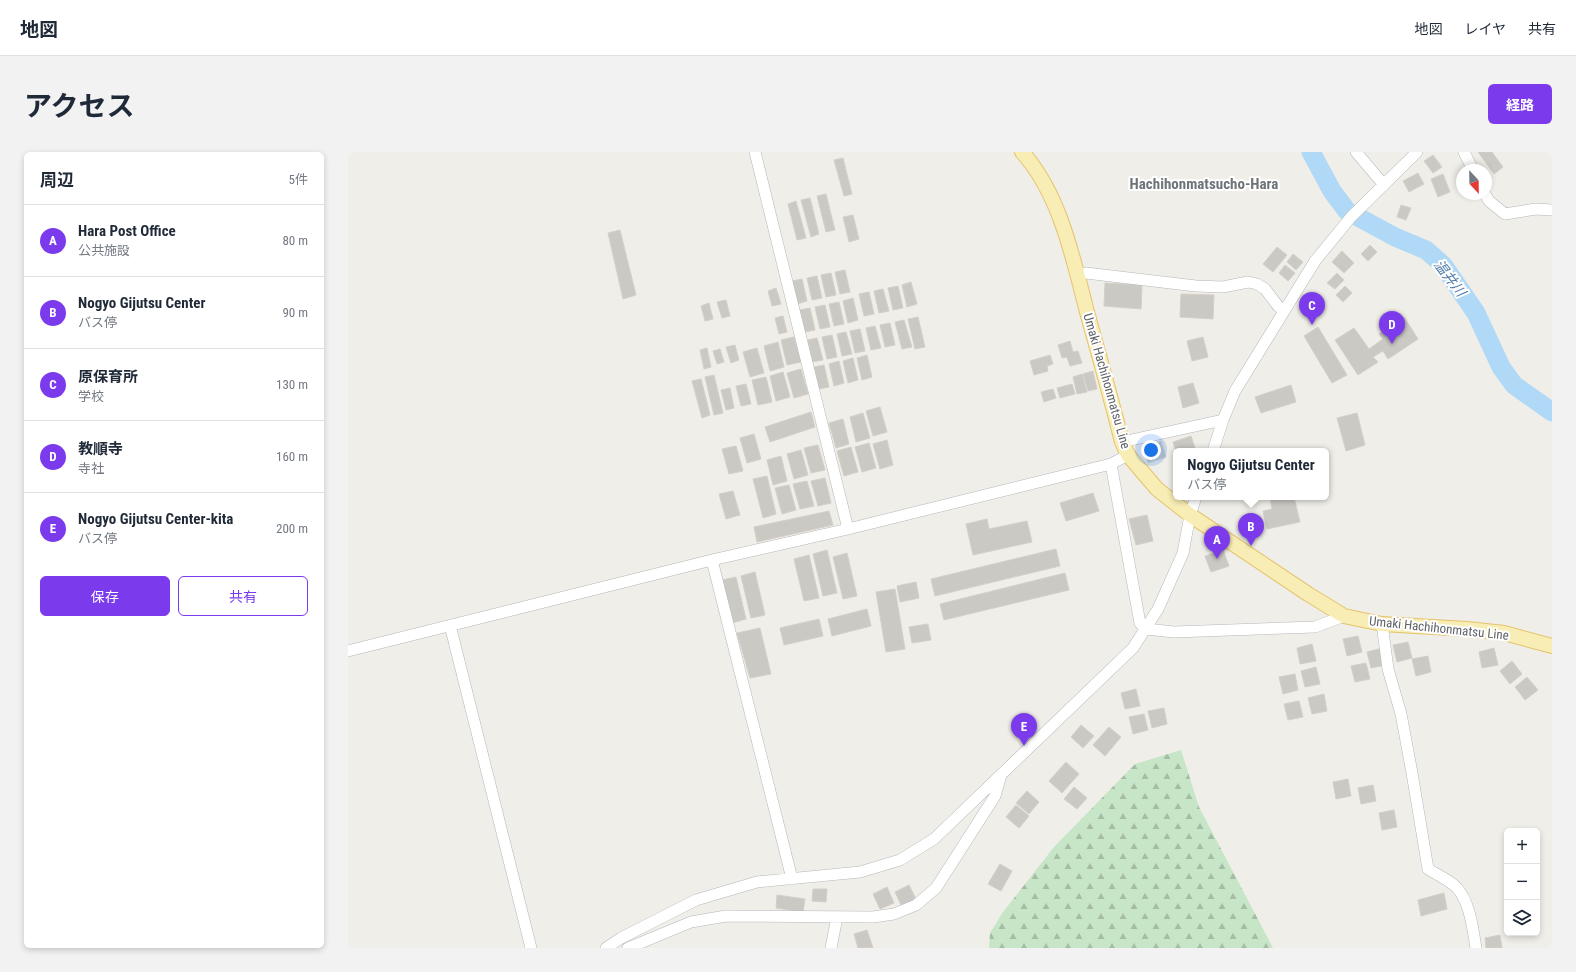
<!DOCTYPE html>
<html lang="ja">
<meta charset="utf-8">
<style>
:root{--surface:#fff;--page:#f2f2f3;--text:#1f2937;--muted:#747a83;--line:#e0e1e3;--accent:#7c3aed}
body{margin:0;font-family:"Roboto Condensed","Noto Sans JP",sans-serif;background:var(--page);color:var(--text)}
.controls{position:absolute;right:12px;bottom:12px;display:grid;overflow:hidden;border-radius:6px;box-shadow:0 2px 6px #0003}
.controls button{width:36px;height:36px;display:grid;place-items:center;padding:0;border:0;border-bottom:1px solid var(--line);background:var(--surface);color:var(--text);font:20px sans-serif}
.compass{position:absolute;left:1108px;top:12px;width:36px;height:36px;border-radius:50%;background:var(--surface);box-shadow:0 2px 6px #0003;rotate:158deg}
.you{position:absolute;left:803px;top:298px;width:14px;height:14px;margin:-10px;border:3px solid #fff;border-radius:50%;background:#1a73e8;box-shadow:0 0 0 6px #1a73e833}
.badge{display:grid;place-items:center;width:26px;height:26px;border-radius:50%;background:var(--accent);color:#fff;font-size:13px;font-weight:700}
.pin{position:absolute;translate:-50% -33px;filter:drop-shadow(0 1px 2px #0008)}
.pin::after{content:'';position:absolute;top:21px;width:14px;height:12px;background:inherit;clip-path:polygon(0 0,100% 0,50% 100%)}
.popup{position:absolute;left:825px;top:296px;width:156px;height:52px;box-sizing:border-box;display:grid;place-content:center;border-radius:6px;background:var(--surface);filter:drop-shadow(0 1px 3px #0005);font-size:13px;white-space:nowrap;color:var(--muted)}
.popup b{font-size:15px;color:var(--text)}
.popup::after{content:'';position:absolute;left:50%;top:100%;margin-left:-8px;border:8px solid transparent;border-top-color:var(--surface)}
.list{margin:0;padding:0;list-style:none}
h2{display:flex;justify-content:space-between;align-items:center;height:52px;margin:0;padding:0 16px;font-size:17px}
h2 small{font-size:13px;font-weight:400;color:var(--muted)}
.list li{display:grid;grid-template-columns:26px 1fr auto;gap:12px;align-items:center;box-sizing:border-box;height:72px;padding:0 16px;border-top:1px solid var(--line)}
.list b{display:block;font-size:15px;white-space:nowrap}
.list p{margin:0;font-size:13px;white-space:nowrap;color:var(--muted)}
.list em{font-size:13px;font-style:normal;color:var(--muted)}
.actions{display:flex;gap:8px;padding:12px 16px}
.actions a{flex:1;padding:9px 0;border:1px solid var(--accent);border-radius:6px;text-align:center;font-size:14px;color:var(--accent)}
.actions .main{background:var(--accent);color:#fff}
.icon{flex:none;width:22px;height:22px;fill:none;stroke:currentColor;stroke-width:2;stroke-linecap:round;stroke-linejoin:round}
.map{position:relative;flex:none;width:1204px;height:796px;overflow:hidden;border-radius:6px}
header{display:flex;align-items:center;gap:24px;box-sizing:border-box;height:56px;padding:0 20px;background:var(--surface);border-bottom:1px solid var(--line)}
header strong{font-size:19px}
nav{display:flex;gap:22px;margin-inline-start:auto;font-size:14px}
.intro{display:flex;align-items:center;justify-content:space-between;box-sizing:border-box;height:96px;padding:0 24px}
h1{margin:0;font-size:28px}
.button{padding:10px 18px;border-radius:6px;background:var(--accent);color:#fff;font-size:14px;font-weight:700}
main{display:flex;gap:24px;padding:0 24px}
aside{flex:1;background:var(--surface);border-radius:6px;box-shadow:0 2px 6px #0003}
.map>svg:first-child{display:block}
.forest{fill:url(#forest-firs)}
.lines{fill:none;stroke-linecap:round;stroke-linejoin:round}
.river{stroke:#b0d8f7;stroke-width:19}
.building{fill:#cbc9c4;stroke:#d4d0c7}
.minor-casing{stroke:#b5b7bb;stroke-width:12}
.major-casing{stroke:#e5c36c;stroke-width:16}
.minor{stroke:#fff;stroke-width:11}
.major{stroke:#f8edb5;stroke-width:14}
.labels{text-anchor:middle;dominant-baseline:central;stroke-width:4;stroke-linejoin:round;paint-order:stroke}
.street-label{font-size:13px;fill:#5f6267;stroke:#fff}
.water-label{font-size:14px;font-style:italic;fill:#4d79a9;stroke:#fff}
.quarter-label{font-size:15px;font-weight:bold;fill:#707478;stroke:#fff}
</style>
<header>
<strong>地図</strong>
<nav><a>地図</a><a>レイヤ</a><a>共有</a></nav>
</header>
<div class="intro"><h1>アクセス</h1><a class="button">経路</a></div>
<main>
<aside>
<h2>周辺<small>5件</small></h2>
<ul class="list">
<li><span class="badge">A</span><div><b>Hara Post Office</b><p>公共施設</p></div><em>80 m</em></li>
<li><span class="badge">B</span><div><b>Nogyo Gijutsu Center</b><p>バス停</p></div><em>90 m</em></li>
<li><span class="badge">C</span><div><b>原保育所</b><p>学校</p></div><em>130 m</em></li>
<li><span class="badge">D</span><div><b>教順寺</b><p>寺社</p></div><em>160 m</em></li>
<li><span class="badge">E</span><div><b>Nogyo Gijutsu Center-kita</b><p>バス停</p></div><em>200 m</em></li>
</ul>
<div class="actions"><a class="main">保存</a><a>共有</a></div>
</aside>
<div class="map">
<svg width="1204" height="796" viewBox="0 0 1204 796">
<defs>
<pattern id="forest-firs" width="22" height="20" patternUnits="userSpaceOnUse"><rect width="22" height="20" fill="#c7e5c7"/><path d="M5 1l3.5 6h-7zM16 11l3.5 6h-7z" fill="#a5bda5"/></pattern>
</defs>
<rect width="100%" height="100%" fill="#f0eee8"/>
<path class="forest" d="M833,598l18,57 74,141h-284l1,-15 13,-21 51,-65 81,-83z"/>
<g class="lines">
<path class="river" d="M963,0l21,39 15,20 48,26 31,13 17,15 33,48 25,54 13,18 38,27"/>
</g>
<path class="building" d="M1130,0h14l11,15 -9,7z
M1085,3l9,12 -9,6 -9,-12z
M495,6l9,36 -8,2 -10,-36z
M1070,21l6,11 -15,8 -6,-11z
M1095,22l7,18 -12,5 -7,-18z
M478,42l9,36 -9,2 -9,-36z
M462,46l9,36 -8,3 -10,-37z
M448,49l10,37 -9,2 -9,-36z
M1053,53l10,3 -5,12 -9,-3z
M505,63l6,24 -10,3 -6,-25z
M272,78l16,65 -13,4 -15,-66z
M1022,93l7,7 -9,9 -7,-7z
M929,95l10,8 -14,17 -10,-8z
M994,99l12,12 -10,10 -12,-11z
M945,102l10,8 -7,8 -9,-8z
M937,113l10,8 -7,8 -9,-8z
M497,118l5,22 -10,2 -5,-22z
M483,121l5,22 -10,2 -5,-22z
M989,121l7,7 -9,9 -8,-6z
M469,124l5,22 -10,2 -5,-22z
M454,127l5,22 -10,3 -5,-23z
M563,130l6,22 -10,3 -5,-22z
M757,131l37,2 -1,24 -37,-3z
M550,134l5,22 -10,2 -5,-22z
M997,134l7,7 -9,9 -7,-7z
M428,136l5,16 -9,2 -4,-15z
M535,137l6,22 -10,2 -5,-22z
M521,140l5,22 -10,2 -5,-22z
M833,142l33,1 -1,24 -33,-2z
M505,146l5,22 -10,3 -5,-22z
M378,148l4,16 -8,2 -5,-16z
M491,150l5,22 -10,2 -5,-22z
M361,151l4,16 -8,2 -4,-15z
M477,153l5,22 -10,2 -5,-22z
M462,156l5,22 -10,2 -5,-22z
M435,164l4,16 -8,2 -4,-16z
M570,165l7,30 -10,2 -7,-30z
M1056,165l14,22 -30,20 -5,-8 -10,6 5,5 -20,13 -23,-35 19,-12 15,21 14,-10 -4,-5z
M556,168l8,27 -10,2 -7,-27z
M542,171l5,22 -10,2 -5,-22z
M527,174l6,22 -10,2 -5,-22z
M970,175l29,48 -15,8 -28,-47z
M512,177l5,22 -10,2 -5,-22z
M498,180l6,22 -10,2 -5,-22z
M484,183l5,22 -10,2 -5,-22z
M446,185l7,25 -14,3 -6,-25z
M855,185l5,20 -16,4 -5,-20z
M469,186l6,22 -11,2 -4,-22z
M722,189l3,11 5,-1 4,12 -12,3 -3,-9 -5,1 -4,-13z
M430,190l6,25 -14,4 -6,-25z
M387,193l4,15 -8,3 -5,-16z
M359,196l4,19 -7,2 -4,-19z
M409,196l7,25 -14,4 -7,-25z
M372,197l4,13 -7,2 -4,-13z
M519,203l5,22 -10,3 -5,-22z
M702,203l3,9 -6,2 1,5 -14,4 -4,-14z
M505,206l5,22 -10,3 -5,-22z
M491,209l5,22 -10,3 -5,-22z
M476,213l5,22 -10,2 -5,-22z
M453,217l7,25 -14,4 -7,-25z
M745,219l4,18 -9,2 -5,-17z
M435,220l7,25 -14,4 -6,-25z
M734,222l5,18 -10,2 -4,-17z
M366,223l9,38 -9,2 -9,-38z
M418,225l6,25 -14,3 -6,-25z
M353,227l9,36 -8,3 -10,-37z
M845,231l6,20 -16,5 -5,-21z
M398,232l5,20 -10,2 -5,-20z
M724,232l3,10 -15,4 -3,-10z
M943,233l5,17 -35,11 -6,-16z
M382,236l4,20 -8,2 -5,-20z
M705,237l3,9 -12,4 -3,-10z
M532,255l7,25 -14,4 -7,-25z
M463,260l4,15 -45,15 -5,-15z
M515,261l7,25 -14,4 -6,-25z
M1009,261l8,32 -19,6 -9,-33z
M495,267l6,25 -13,4 -7,-25z
M406,282l7,25 -14,4 -7,-25z
M843,284l5,15h-20l-3,-9z
M539,288l6,25 -13,4 -7,-25z
M813,289l5,16 -18,6 -5,-15z
M521,291l7,25 -14,4 -7,-25z
M470,293l7,25 -14,3 -7,-25z
M388,294l7,25 -14,3 -7,-25z
M503,295l7,25 -14,4 -7,-25z
M453,298l7,25 -14,4 -7,-25z
M433,304l6,25 -14,4 -6,-25z
M419,324l9,38 -13,4 -10,-39z
M477,326l6,25 -13,3 -7,-25z
M459,329l7,25 -14,3 -7,-25z
M441,333l7,25 -14,4 -7,-26z
M385,339l7,24 -14,4 -7,-25z
M745,341l6,18 -33,10 -6,-18z
M922,345h24l6,25 -33,7 -4,-18 9,-2z
M481,359l4,14 -76,17 -3,-15z
M799,363l6,26 -17,4 -7,-26z
M639,367l2,10 38,-8 5,21 -59,13 -7,-31z
M708,397l4,17 -125,30 -4,-17z
M479,398l10,43 -14,3 -10,-42z
M875,398l6,16 -18,6 -6,-16z
M499,401l10,43 -14,3 -10,-42z
M461,403l10,43 -15,3 -10,-42z
M407,420l10,43 -14,3 -10,-42z
M717,421l4,17 -125,30 -4,-16z
M388,425l10,42 -14,4 -10,-43z
M568,430l3,16 -19,4 -3,-16z
M547,437l10,60 -19,3 -10,-60z
M519,457l4,17 -39,10 -4,-17z
M471,467l4,17 -39,9 -4,-17z
M580,472l3,16 -19,3 -3,-16z
M412,476l11,46 -21,4 -13,-45z
M1010,484l4,16 -15,4 -4,-17z
M1060,490l4,16 -15,4 -4,-17z
M964,492l4,17 -16,3 -3,-16z
M1034,496l4,17 -15,3 -4,-16z
M1146,496l4,17 -16,3 -3,-16z
M1080,504l3,16 -15,4 -4,-17z
M1164,509l10,13 -12,10 -10,-13z
M1018,511l4,16 -15,3 -4,-16z
M968,515l4,17 -15,3 -4,-16z
M947,522l3,16 -15,4 -4,-17z
M1179,525l11,13 -13,10 -10,-13z
M788,537l4,17 -15,3 -4,-16z
M976,542l3,17 -15,3 -4,-16z
M951,549l4,16 -15,3 -4,-16z
M816,556l3,16 -15,4 -4,-17z
M796,562l4,16 -15,4 -4,-17z
M733,573l13,11 -11,12 -12,-11z
M761,575l12,10 -16,19 -12,-11z
M718,610l13,12 -17,19 -13,-12z
M1000,627l3,17 -15,3 -3,-17z
M1025,633l3,16 -15,3 -3,-16z
M726,635l13,11 -10,11 -13,-10z
M679,639l12,11 -10,12 -13,-11z
M668,653l13,11 -10,12 -13,-11z
M1046,658l3,17 -15,3 -3,-17z
M652,712l12,7 -11,20 -13,-7z
M561,733l8,16 -15,6 -7,-15z
M539,735l7,16 -14,6 -7,-15z
M465,737h14l-1,13 -14,-1z
M1096,741l3,16 -26,7 -3,-16z
M429,743l28,4 -2,13 -27,-4z
M519,778l6,18h-15l-4,-14z
M1152,783l2,13h-16l-1,-10z"/>
<g class="lines">
<defs>
<path id="minor" d="M407,0l93,377
M1008,0l28,33
M1116,0l9,18
M1137,42l4,7 16,13 31,-5 16,1
M729,123l9,-2 110,13 27,1 25,-5 9,2 8,5 13,17 6,5
M774,290l101,-22
M865,299l10,-31 12,-29 80,-130 36,-44 66,-65
M763,312l29,159 6,6 28,3 141,-5 29,-11
M364,408l80,319
M1034,472l6,45 13,45 11,59 16,96c9,6 22,11 29,19 13,14 16,42 19,60
M102,473l81,323
M0,499l364,-91 136,-31 263,-65 17,-9
M258,796l15,-10 75,-38 61,-18 103,-10 40,-12 34,-21 199,-191 25,-39 25,-56 7,-38 6,-18
M280,796l63,-26 35,-6 147,1 21,-3 22,-9 20,-17 59,-92 6,-21
M483,796l6,-31"/>
<path id="major" d="M674,0c38,42 51,106 65,160 12,43 24,86 35,130l6,13 29,34 33,26 118,79 36,22 38,8 85,5 37,4 48,13"/>
</defs>
<use href="#minor" class="minor-casing"/>
<use href="#major" class="major-casing"/>
<use href="#minor" class="minor"/>
<use href="#major" class="major"/>
</g>
<g class="labels">
<g class="street-label">
<text transform="translate(759 229) rotate(74)">Umaki Hachihonmatsu Line</text>
<text transform="translate(1091 476) rotate(6)">Umaki Hachihonmatsu Line</text>
</g>
<g class="water-label">
<text transform="translate(1102 126) rotate(52)">温井川</text>
</g>
<g class="quarter-label">
<text x="856" y="32">Hachihonmatsucho-Hara</text>
</g>
</g>
</svg>
<div class="controls">
<button>+</button>
<button>−</button>
<button><svg class="icon" aria-label="layers" viewBox="0 0 24 24"><path d="M12 4l9 5-9 5-9-5zM3 14l9 5 9-5"/></svg></button>
</div>
<svg class="compass" viewBox="-18 -18 36 36"><path d="M0-13l5 13h-10z" fill="#e53935"/><path d="M0 13l5-13h-10z" fill="#747a83"/></svg>
<div class="you"></div>
<div class="pin badge" style="left:869px;top:407px">A</div>
<div class="pin badge" style="left:903px;top:394px">B</div>
<div class="popup"><b>Nogyo Gijutsu Center</b>バス停</div>
<div class="pin badge" style="left:964px;top:173px">C</div>
<div class="pin badge" style="left:1044px;top:192px">D</div>
<div class="pin badge" style="left:676px;top:594px">E</div>
</div>
</main>
